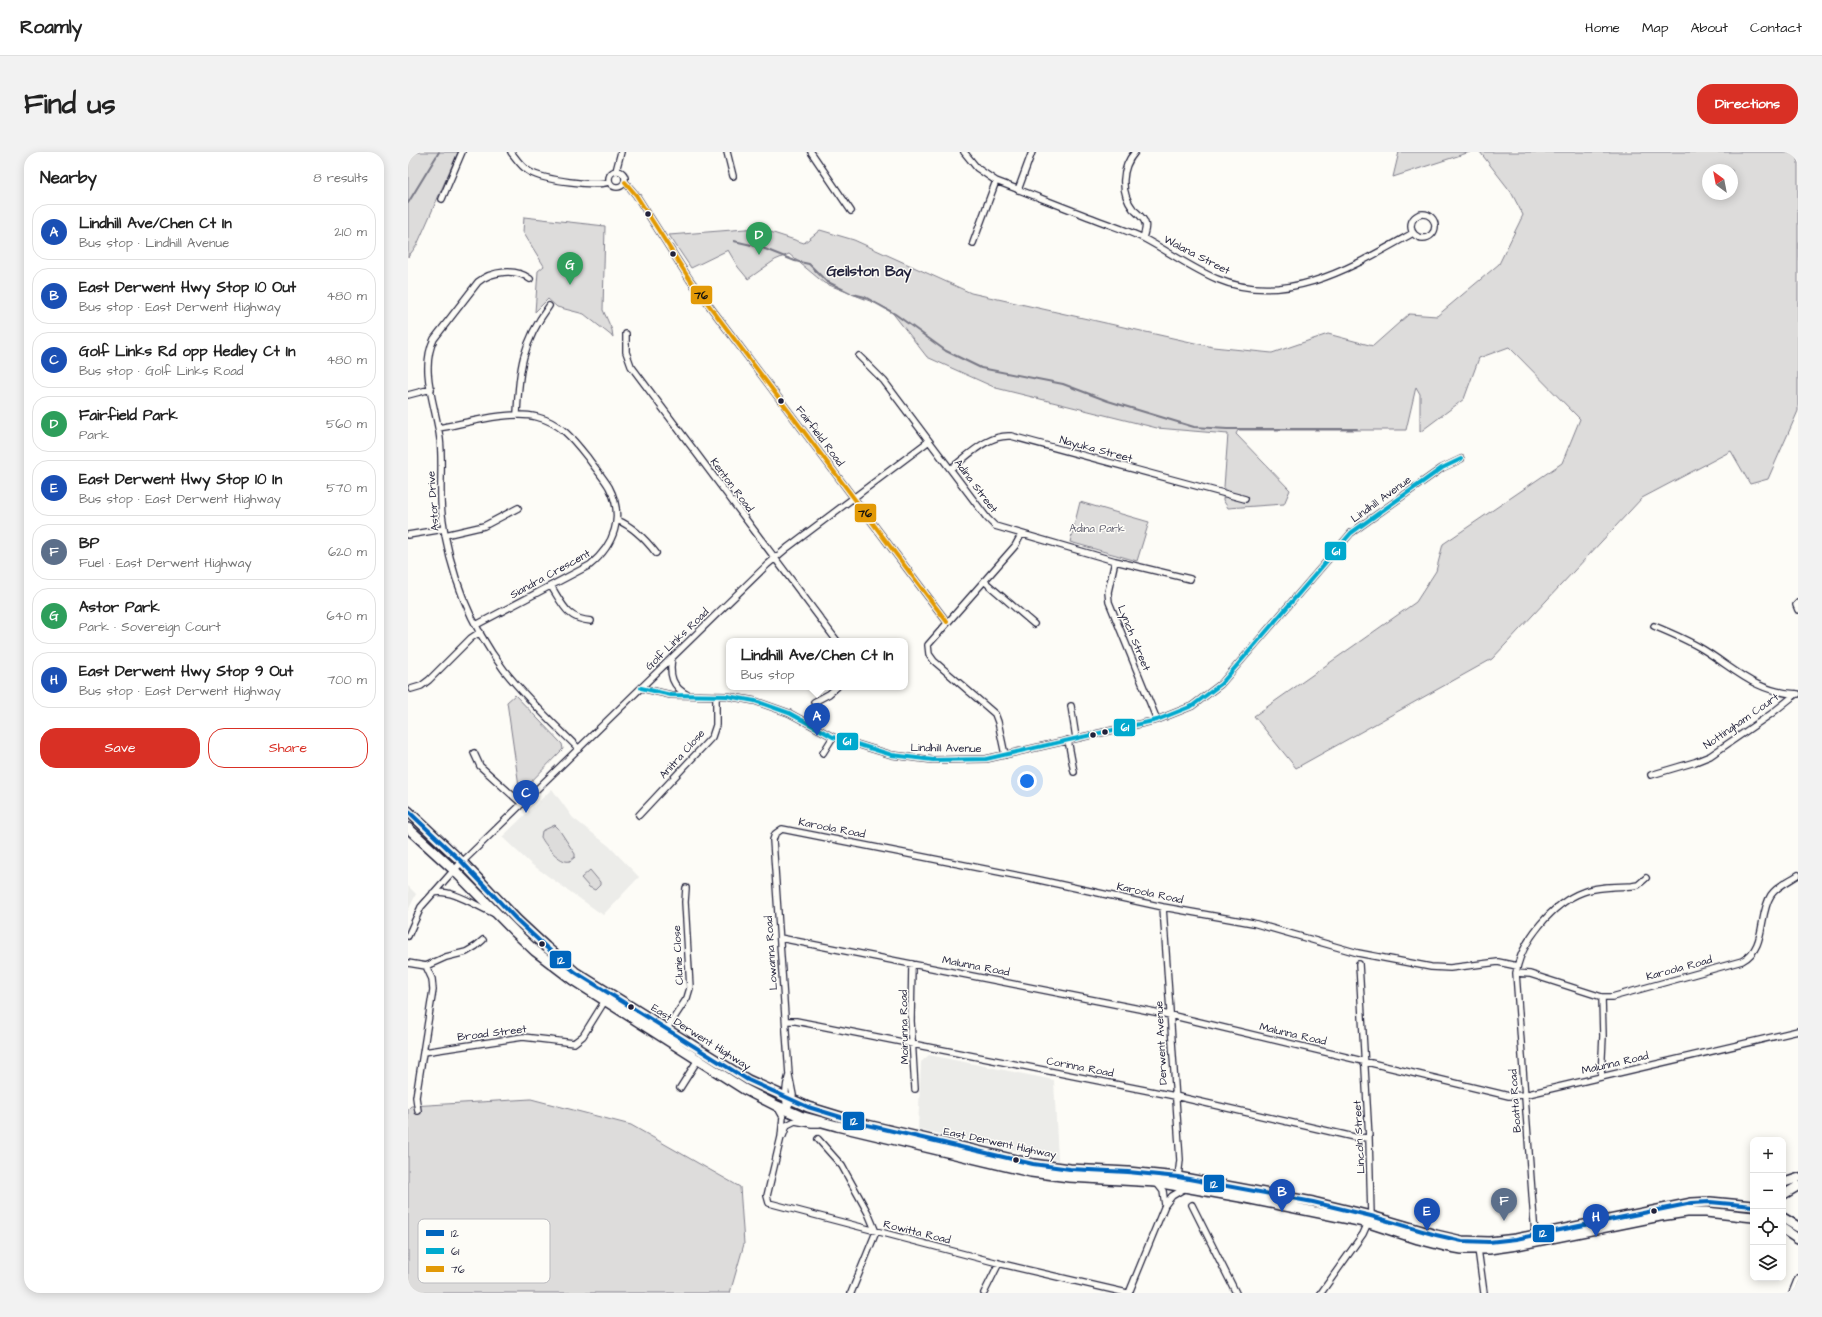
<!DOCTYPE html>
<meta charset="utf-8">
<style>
:root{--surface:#fff;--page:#f2f2f2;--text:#222;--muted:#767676;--line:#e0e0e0;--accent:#d93025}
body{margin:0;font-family:"Architects Daughter",sans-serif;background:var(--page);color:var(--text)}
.controls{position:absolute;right:12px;bottom:12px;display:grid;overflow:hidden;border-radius:8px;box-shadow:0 2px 10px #0003}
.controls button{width:36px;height:36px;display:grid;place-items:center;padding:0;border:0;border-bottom:1px solid var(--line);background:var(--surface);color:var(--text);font:20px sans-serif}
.compass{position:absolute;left:1294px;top:12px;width:36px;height:36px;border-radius:50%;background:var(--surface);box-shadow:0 2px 10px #0003;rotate:328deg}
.you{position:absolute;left:619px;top:629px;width:14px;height:14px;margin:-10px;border:3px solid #fff;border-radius:50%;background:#1a73e8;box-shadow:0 0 0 6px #1a73e833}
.badge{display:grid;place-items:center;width:26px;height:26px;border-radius:50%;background:var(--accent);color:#fff;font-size:13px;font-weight:700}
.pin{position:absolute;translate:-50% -33px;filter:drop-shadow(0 1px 2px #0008)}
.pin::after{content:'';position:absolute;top:21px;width:14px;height:12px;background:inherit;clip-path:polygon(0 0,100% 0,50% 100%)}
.popup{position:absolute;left:318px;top:486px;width:182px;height:52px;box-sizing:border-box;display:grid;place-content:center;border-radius:8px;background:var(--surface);filter:drop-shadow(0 1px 3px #0005);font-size:13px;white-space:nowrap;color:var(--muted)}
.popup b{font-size:15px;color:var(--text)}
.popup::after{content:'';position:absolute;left:50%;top:100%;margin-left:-8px;border:8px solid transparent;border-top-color:var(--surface)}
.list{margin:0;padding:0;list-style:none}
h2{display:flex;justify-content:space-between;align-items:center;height:52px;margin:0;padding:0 16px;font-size:17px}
h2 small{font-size:13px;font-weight:400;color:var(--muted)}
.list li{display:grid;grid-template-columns:26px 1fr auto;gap:12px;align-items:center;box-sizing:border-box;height:56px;margin:0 8px 8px;padding:0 8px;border:1px solid var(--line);border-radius:16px}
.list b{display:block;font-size:15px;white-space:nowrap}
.list p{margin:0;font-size:13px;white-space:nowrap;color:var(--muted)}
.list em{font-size:13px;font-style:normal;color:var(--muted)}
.actions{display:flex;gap:8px;padding:12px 16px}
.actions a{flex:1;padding:9px 0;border:1px solid var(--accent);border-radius:16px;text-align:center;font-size:14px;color:var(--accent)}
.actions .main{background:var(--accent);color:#fff}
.icon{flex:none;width:22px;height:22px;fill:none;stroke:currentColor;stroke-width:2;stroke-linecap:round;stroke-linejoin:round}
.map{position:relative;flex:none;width:1390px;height:1141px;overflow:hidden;border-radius:16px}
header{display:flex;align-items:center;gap:24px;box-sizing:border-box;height:56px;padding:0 20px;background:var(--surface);border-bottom:1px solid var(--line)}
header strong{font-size:19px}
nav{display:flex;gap:22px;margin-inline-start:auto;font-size:14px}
.intro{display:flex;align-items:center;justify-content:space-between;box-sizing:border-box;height:96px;padding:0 24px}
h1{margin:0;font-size:28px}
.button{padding:10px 18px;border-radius:16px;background:var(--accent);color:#fff;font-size:14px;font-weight:700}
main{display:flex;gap:24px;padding:0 24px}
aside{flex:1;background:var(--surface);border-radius:16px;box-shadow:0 2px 10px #0003}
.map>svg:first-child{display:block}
.built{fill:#ecece9}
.green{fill:#dddcdb;stroke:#807f8b;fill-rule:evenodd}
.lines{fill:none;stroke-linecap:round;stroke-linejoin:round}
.stream{stroke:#787885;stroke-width:2}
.street-casing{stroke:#22223b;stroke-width:8}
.secondary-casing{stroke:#22223b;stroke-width:11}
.primary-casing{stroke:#22223b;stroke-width:12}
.street{stroke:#fdfcf7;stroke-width:5.5}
.secondary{stroke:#fdfcf7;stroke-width:8}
.primary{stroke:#fdfcf7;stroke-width:9}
.bus-1-casing{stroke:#fdfcf7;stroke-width:7}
.bus-2-casing{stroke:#fdfcf7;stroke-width:7}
.bus-3-casing{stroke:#fdfcf7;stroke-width:7}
.bus-1{stroke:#0065bd;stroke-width:4}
.bus-2{stroke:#00a9ce;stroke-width:4}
.bus-3{stroke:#e29906;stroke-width:4}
.bus-dot{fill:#22223b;stroke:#fdfcf7;stroke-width:1.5}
.labels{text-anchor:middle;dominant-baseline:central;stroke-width:3;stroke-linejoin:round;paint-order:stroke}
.street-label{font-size:11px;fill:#22223b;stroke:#fdfcf7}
.park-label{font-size:11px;fill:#5a5a6b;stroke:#fdfcf7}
.district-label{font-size:15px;font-weight:bold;fill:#22223b;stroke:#fdfcf7}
.key{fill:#fdfcf7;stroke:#bbbbbf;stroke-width:1}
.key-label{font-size:11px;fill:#22223b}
.line-badge{stroke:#fdfcf7;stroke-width:1.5}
.badge-label{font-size:11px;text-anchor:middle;font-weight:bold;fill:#fff}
.pale-badge-label{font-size:11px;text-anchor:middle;font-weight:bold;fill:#111}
</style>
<header>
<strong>Roamly</strong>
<nav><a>Home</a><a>Map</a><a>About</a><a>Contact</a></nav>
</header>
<div class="intro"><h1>Find us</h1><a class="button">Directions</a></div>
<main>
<aside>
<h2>Nearby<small>8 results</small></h2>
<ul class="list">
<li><span class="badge" style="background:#1a4fb4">A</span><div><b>Lindhill Ave/Chen Ct In</b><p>Bus stop · Lindhill Avenue</p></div><em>210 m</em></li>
<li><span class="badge" style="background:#1a4fb4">B</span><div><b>East Derwent Hwy Stop 10 Out</b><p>Bus stop · East Derwent Highway</p></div><em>480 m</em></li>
<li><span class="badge" style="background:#1a4fb4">C</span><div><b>Golf Links Rd opp Hedley Ct In</b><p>Bus stop · Golf Links Road</p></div><em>480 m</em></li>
<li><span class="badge" style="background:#2e9e5b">D</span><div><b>Fairfield Park</b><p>Park</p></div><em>560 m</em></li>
<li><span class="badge" style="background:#1a4fb4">E</span><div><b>East Derwent Hwy Stop 10 In</b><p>Bus stop · East Derwent Highway</p></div><em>570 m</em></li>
<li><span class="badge" style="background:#5c6f8a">F</span><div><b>BP</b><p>Fuel · East Derwent Highway</p></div><em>620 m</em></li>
<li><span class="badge" style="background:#2e9e5b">G</span><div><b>Astor Park</b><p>Park · Sovereign Court</p></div><em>640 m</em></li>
<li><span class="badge" style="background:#1a4fb4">H</span><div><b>East Derwent Hwy Stop 9 Out</b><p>Bus stop · East Derwent Highway</p></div><em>700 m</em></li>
</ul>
<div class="actions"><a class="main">Save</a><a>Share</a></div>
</aside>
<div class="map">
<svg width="1390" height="1141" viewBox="0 0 1390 1141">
<rect width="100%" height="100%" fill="#fdfcf7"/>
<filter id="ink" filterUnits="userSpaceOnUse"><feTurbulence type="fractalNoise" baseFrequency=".025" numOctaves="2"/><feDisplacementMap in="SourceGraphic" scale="8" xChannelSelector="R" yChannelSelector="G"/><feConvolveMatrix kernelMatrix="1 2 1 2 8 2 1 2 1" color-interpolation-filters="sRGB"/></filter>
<g filter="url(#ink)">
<path class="built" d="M144,637l21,29 36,28 30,31 -36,38 -72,-51 -29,-27z
M0,734l8,8 -8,17z
M521,903l125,25 4,80 -140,-31 3,-67z"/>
<path class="green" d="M0,0h50l-41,93 -9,12z
M991,0h71l-77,25z
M1072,0h318v259l-30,68 -18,5 -19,-33 -89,47 -150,161 -196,109 -42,-52 162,-114 20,-31 7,-27 119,-81 18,-44 -71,-72 -30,11 -15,41 -44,33v-38l-4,-7 -10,43h-168l-2,4 54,56 -6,14 -56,4 -5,-8 5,-66 -71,-6 -161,-40 -69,-31 -36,-46 -11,-6 -56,-22 -35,-29 -14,6 -27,19 -10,-12 -10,-17 -37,18 -22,-33 89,-7 46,15 16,-13 34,10 117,53 242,54 59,6 56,-19 45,12 36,-32 28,2 62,-52 24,-49 -12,-23zM1300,18h24v24h-24z
M116,65l81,9 -2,84 9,20 1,7 -29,-23 -27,-7 -9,-8 -13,13 3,-41 6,-5 -21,-34z
M672,350l69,20 -12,39 -67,-19z
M107,543l47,49 1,5 -43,44 -13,-91z
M147,673l3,3 17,26v3l-5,4c-10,3 -25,-16 -29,-24l1,-6z
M182,718l10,12v3l-5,5 -6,-3 -8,-9z
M123,947l100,26 109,62 4,57 -14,49h-322v-184l3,-3z"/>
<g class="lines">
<path class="stream" d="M0,51l31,-51
M326,89l26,6 35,14 14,3 17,17 24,12
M445,142l12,3 30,17 51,37 35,17 82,16 45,17 86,26 33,2h130"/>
<defs>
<path id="street" d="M103,0c6,8 11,16 19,20 14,8 65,15 79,10
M319,0l6,24
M403,0l40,59
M556,0l13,16 19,13c32,12 64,25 96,37 17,7 35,12 51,20 25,13 48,30 74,41 70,29 137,-13 196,-46
M727,0c-14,16 -15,40 -2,57 4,4 11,9 12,14 2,5 -1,10 -2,15
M201 27a8 8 0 1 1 16 0a8 8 0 1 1-16 0Z
M208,19l5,-19
M217,30l11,13 54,85 257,342
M610,38l14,-38
M34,47l20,-47
M1003 74a12 12 0 1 1 24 0a12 12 0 1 1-24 0Z
M565,91l23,-62
M122,127c-14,-11 -38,-8 -52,3l-44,57c-15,31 2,67 6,100 3,25 -1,50 2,76 7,56 28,110 62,155 22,28 49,53 75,79
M218,182v18l5,14 206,275
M451,204l25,25 103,137 8,8 120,35 75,18
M0,243l23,-6
M109,262c2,-44 5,-71 32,-108
M31,276c28,-5 71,-18 98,-11 24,6 36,22 51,41 7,10 15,19 21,29 16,30 5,58 -19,78l-114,60
M542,317c18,-13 38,-35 61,-33l234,63
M209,368c15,6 29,20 39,33
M0,383l36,-6
M37,383l39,-9 34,-18
M707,409l-7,31 1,10 48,118
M576,429l50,43
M143,434c12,19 16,33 40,35
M1390,451l-2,2 2,5
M1246,474c17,7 34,14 50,24 32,20 53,43 94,44
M264,506c-3,17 0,29 16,37
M233,536l30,7 56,1 28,5 34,12 44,24 17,5 42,13 41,5 53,-1 171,-39 35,-14 29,-22 130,-151 91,-65 19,-9
M3,537l10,-3 8,-6 42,-42 9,-6
M406,550l15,-8 8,-7
M663,554l5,32
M660,588l6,32
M66,601l6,13 42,38
M415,601l10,-16
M597,603l-7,-33 -3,-8 -61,-53 -5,-7 -1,-9 87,-99 6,-11
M1243,623l44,-13 15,-6 61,-42 25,-20
M231,663l73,-78 4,-12v-29
M25,741c18,-5 43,13 60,20
M755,755l17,253 -2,17
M0,784l13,-29 33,-37 313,-305 20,-17 142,-107
M372,786l390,77 339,81 15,-1 274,-64
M0,811l18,3 20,-9 20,-5 10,-6 7,-6
M504,812l-1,57 4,68
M1108,821l14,1 72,23h10l130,-36c25,-13 16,-46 29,-66 6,-9 18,-14 27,-20
M378,869h10l379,75 179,41 15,1
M258,878l21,-32 3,-10 -5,-86 1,-14
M16,900l99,-15 51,6 9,-7 23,-37
M1193,925l2,-41 -1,-39
M272,936l19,-30
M369,954l6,11 -2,20 -14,59 2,7 233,61 125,29
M379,958l6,-15 -4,-20 -16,-235 2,-6 7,-5 253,50 128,28 90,16 105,30 73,14 19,1 48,-6 19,4
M379,958c-2,-12 -2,-23 2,-35
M10,959l-2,-14 17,-107 -1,-11 -6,-13
M375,984l4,-11 8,-4 17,3h7
M410,987l24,27 26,47 8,19 -25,61
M748,1030l7,9 2,14
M784,1053l44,88
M1127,1083l-19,-262c5,-32 37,-70 67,-81 15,-6 33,-5 49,-6l6,-1 8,-7
M1070,1097l6,44
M576,1141l15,-30
M721,1141l36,-88 7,-9 15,-9
M913,1141l42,-59 8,-18 -2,-78 -10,-174
M1384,1141l6,-15"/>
<path id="secondary" d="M1375,1031l15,-5
M1375,1043l15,-9"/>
<path id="primary" d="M0,659l54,51 55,58 29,27 29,25 173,108 60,27 59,18 166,39 37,5 58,3 50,5 135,25 58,14 65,19 26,6 27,1 27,-3 176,-36 18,-1 43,4
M0,676l46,42 61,62 20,19 38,29 171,109 33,17 23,10 37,10 194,46 38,5 87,5 90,16 123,25 49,16 27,7 17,3h27l28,-4 143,-29 27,-4h19l47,5
M1375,1066l15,9
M1375,1077l15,10"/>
</defs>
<use href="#street" class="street-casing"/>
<use href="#secondary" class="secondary-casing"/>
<use href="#primary" class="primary-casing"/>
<use href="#street" class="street"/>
<use href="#secondary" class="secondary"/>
<use href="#primary" class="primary"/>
<defs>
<path id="bus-1" d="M0,659l54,51 55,58 29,27 29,25 173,108 60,27 59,18 166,39 37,5 58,3 50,5 135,25 58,14 65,19 26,6 27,1 27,-3 176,-36 18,-1 43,4"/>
<path id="bus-2" d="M233,536l30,7 56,1 28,5 34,12 44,24 17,5 42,13 41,5 53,-1 171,-39 35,-14 29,-22 130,-151 91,-65 19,-9"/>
<path id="bus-3" d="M217,30l11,13 54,85 257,342"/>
</defs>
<use href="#bus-1" class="bus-1-casing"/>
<use href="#bus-2" class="bus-2-casing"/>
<use href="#bus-3" class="bus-3-casing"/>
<use href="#bus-1" class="bus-1"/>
<use href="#bus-2" class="bus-2"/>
<use href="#bus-3" class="bus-3"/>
</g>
</g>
<g class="bus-dot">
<circle cx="240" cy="62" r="3.5"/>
<circle cx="265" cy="102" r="3.5"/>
<circle cx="373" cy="249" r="3.5"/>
<circle cx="697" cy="580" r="3.5"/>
<circle cx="685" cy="583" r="3.5"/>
<circle cx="134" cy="792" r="3.5"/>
<circle cx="223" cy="855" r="3.5"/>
<circle cx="608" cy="1008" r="3.5"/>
<circle cx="1246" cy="1059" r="3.5"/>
</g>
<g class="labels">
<g class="street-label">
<text transform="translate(789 103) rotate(27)">Walana Street</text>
<text transform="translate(412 284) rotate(53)">Fairfield Road</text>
<text transform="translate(688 297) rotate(15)">Nayuka Street</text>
<text transform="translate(324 333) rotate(53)">Kenton Road</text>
<text transform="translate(568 334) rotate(53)">Adina Street</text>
<text transform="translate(973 347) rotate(-36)">Lindhill Avenue</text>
<text transform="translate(25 349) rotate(-94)">Astor Drive</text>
<text transform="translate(142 422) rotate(-29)">Siandra Crescent</text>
<text transform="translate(726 486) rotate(68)">Lynch Street</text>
<text transform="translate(269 487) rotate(-44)">Golf Links Road</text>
<text transform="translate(1333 569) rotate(-35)">Nottingham Court</text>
<text transform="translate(538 596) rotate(1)">Lindhill Avenue</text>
<text transform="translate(274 602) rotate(-48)">Anitra Close</text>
<text transform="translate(424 676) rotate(11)">Karoola Road</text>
<text transform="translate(742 741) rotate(12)">Karoola Road</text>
<text transform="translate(363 801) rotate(-94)">Lowanna Road</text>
<text transform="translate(270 803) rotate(-93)">Clunie Close</text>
<text transform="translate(568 814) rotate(11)">Malunna Road</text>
<text transform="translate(1271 816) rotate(-15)">Karoola Road</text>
<text transform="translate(496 875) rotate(-91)">Moirunna Road</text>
<text transform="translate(84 881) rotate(-7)">Broad Street</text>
<text transform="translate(885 882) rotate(13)">Malunna Road</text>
<text transform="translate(293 885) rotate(32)">East Derwent Highway</text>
<text transform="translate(753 891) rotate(-93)">Derwent Avenue</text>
<text transform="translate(1207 911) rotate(-13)">Malunna Road</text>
<text transform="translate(672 915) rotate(11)">Corinna Road</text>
<text transform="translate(1107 949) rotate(-94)">Boatta Road</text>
<text transform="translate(951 985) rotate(-93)">Lincoln Street</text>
<text transform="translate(592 991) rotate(12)">East Derwent Highway</text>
<text transform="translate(509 1080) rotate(14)">Rowitta Road</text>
</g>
<g class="park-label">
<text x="689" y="376">Adina Park</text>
</g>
<g class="district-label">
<text x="461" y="119">Geilston Bay</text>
</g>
</g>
<rect x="10" y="1067" width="132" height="64" rx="6" class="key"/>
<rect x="18" y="1078" width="18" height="6" fill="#0065bd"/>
<rect x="18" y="1096" width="18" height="6" fill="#00a9ce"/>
<rect x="18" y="1114" width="18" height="6" fill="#e29906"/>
<g class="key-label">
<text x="43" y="1085">12</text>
<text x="43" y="1103">61</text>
<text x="43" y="1121">76</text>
</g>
<g class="line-badge">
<rect x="282" y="133" width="23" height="20" rx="4" fill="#e29906"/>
<rect x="446" y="351" width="23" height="20" rx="4" fill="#e29906"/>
<rect x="916" y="389" width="23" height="20" rx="4" fill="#00a9ce"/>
<rect x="705" y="566" width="23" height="19" rx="4" fill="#00a9ce"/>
<rect x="428" y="580" width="23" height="19" rx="4" fill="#00a9ce"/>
<rect x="141" y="798" width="23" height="19" rx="4" fill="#0065bd"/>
<rect x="434" y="959" width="23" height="20" rx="4" fill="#0065bd"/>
<rect x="795" y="1022" width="22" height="19" rx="4" fill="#0065bd"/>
<rect x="1124" y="1072" width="23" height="19" rx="4" fill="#0065bd"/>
</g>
<g class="badge-label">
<text x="928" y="403">61</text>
<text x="717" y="579">61</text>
<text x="439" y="593">61</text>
<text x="153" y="812">12</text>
<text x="446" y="973">12</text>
<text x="806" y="1036">12</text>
<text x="1135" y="1085">12</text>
</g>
<g class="pale-badge-label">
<text x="293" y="147">76</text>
<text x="457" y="365">76</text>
</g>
</svg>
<div class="controls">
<button>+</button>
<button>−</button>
<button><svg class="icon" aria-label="locate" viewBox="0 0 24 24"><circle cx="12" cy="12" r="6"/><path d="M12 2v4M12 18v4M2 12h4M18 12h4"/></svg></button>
<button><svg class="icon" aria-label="layers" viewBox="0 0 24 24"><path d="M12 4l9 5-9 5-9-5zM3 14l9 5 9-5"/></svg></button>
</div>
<svg class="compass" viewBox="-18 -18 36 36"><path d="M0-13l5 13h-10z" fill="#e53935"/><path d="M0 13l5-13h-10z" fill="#767676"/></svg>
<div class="you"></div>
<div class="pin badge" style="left:409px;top:584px;background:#1a4fb4">A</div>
<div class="popup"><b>Lindhill Ave/Chen Ct In</b>Bus stop</div>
<div class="pin badge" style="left:874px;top:1060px;background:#1a4fb4">B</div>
<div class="pin badge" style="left:118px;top:661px;background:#1a4fb4">C</div>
<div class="pin badge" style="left:351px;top:103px;background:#2e9e5b">D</div>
<div class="pin badge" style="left:1019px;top:1079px;background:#1a4fb4">E</div>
<div class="pin badge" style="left:1096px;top:1069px;background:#5c6f8a">F</div>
<div class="pin badge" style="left:162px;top:133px;background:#2e9e5b">G</div>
<div class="pin badge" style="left:1188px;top:1085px;background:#1a4fb4">H</div>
</div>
</main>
